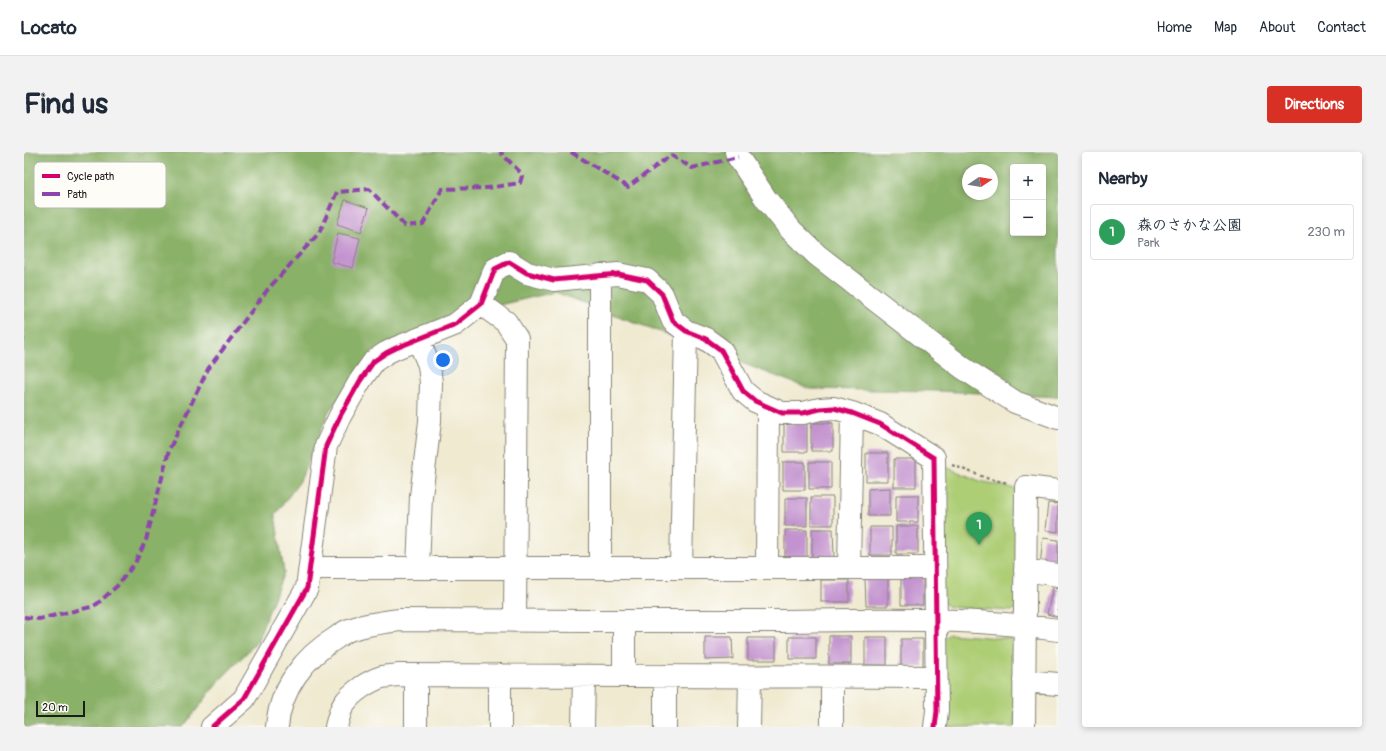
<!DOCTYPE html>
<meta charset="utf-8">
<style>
:root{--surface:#fff;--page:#f2f2f3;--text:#1f2937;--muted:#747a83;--line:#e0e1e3;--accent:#d93025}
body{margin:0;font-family:Pangolin,"Klee One",sans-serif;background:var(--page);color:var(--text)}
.controls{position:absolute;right:12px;top:12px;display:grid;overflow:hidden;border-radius:4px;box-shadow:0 2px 6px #0003}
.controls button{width:36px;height:36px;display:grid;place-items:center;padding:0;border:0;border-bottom:1px solid var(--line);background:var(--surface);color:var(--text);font:20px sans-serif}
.compass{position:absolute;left:938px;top:12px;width:36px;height:36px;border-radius:50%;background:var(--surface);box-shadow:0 2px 6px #0003;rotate:78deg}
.scale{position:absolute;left:12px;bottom:10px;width:49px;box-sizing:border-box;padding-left:4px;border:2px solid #1c1c1c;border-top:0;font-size:11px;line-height:14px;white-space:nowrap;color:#1c1c1c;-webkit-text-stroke:3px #fdfcf7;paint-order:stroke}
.you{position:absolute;left:419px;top:208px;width:14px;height:14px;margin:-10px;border:3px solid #fff;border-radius:50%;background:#1a73e8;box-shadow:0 0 0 6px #1a73e833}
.badge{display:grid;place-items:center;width:26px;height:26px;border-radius:50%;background:var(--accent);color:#fff;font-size:13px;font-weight:700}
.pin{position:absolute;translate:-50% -33px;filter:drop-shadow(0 1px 2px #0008)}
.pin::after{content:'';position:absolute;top:21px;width:14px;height:12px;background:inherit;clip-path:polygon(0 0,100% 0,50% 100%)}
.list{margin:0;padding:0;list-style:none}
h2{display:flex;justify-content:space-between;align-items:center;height:52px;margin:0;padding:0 16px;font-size:17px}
h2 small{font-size:13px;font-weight:400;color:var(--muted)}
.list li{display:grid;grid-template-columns:26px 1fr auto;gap:12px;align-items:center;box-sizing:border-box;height:56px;margin:0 8px 8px;padding:0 8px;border:1px solid var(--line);border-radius:4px}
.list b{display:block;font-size:15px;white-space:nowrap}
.list p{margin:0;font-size:13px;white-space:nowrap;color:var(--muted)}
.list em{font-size:13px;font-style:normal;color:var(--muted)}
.map{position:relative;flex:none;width:1034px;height:575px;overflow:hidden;border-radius:4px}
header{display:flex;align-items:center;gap:24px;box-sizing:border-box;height:56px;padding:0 20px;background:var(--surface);border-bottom:1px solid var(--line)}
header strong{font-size:19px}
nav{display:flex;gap:22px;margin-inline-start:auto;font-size:14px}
.intro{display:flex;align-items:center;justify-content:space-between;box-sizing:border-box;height:96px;padding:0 24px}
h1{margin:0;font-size:28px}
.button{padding:10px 18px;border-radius:4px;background:var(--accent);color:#fff;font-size:14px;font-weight:700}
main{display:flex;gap:24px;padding:0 24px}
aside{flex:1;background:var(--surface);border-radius:4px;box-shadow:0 2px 6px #0003}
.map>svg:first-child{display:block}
.green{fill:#aece76;stroke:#657549}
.forest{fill:#8ab167;stroke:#536642;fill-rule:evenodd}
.building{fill:#c393cf}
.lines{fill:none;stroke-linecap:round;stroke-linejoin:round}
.minor-casing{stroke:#868376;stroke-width:24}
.path{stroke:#868376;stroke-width:2.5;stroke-dasharray:3 3;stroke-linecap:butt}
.minor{stroke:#fff;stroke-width:22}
.quiet{stroke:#8e44ad;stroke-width:4;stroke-dasharray:8 4;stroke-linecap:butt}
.cycleway-casing{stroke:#fdfcf7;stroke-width:8}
.cycleway{stroke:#d6006c;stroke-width:5}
.key{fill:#fdfcf7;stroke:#bab9b5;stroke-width:1}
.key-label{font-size:11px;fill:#1c1c1c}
</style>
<header>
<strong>Locato</strong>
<nav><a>Home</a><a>Map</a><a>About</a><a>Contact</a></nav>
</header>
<div class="intro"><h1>Find us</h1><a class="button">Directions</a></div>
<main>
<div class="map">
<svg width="1034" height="575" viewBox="0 0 1034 575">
<rect width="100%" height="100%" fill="#fdfcf7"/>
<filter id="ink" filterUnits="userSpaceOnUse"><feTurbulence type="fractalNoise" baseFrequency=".025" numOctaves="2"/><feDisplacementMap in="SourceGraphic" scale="8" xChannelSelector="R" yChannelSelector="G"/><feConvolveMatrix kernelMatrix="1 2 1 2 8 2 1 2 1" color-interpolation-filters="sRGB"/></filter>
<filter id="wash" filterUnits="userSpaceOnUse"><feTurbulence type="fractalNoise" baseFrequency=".012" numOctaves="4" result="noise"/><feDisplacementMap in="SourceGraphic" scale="16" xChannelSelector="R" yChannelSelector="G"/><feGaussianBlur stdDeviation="0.9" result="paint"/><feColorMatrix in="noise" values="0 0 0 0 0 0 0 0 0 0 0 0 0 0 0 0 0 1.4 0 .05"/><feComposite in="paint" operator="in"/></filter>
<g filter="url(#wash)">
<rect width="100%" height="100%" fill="#f0ead1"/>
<path class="green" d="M917,313l39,16 37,8v119l-6,3 -61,-4 -9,-6z
M925,482l61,5 5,8v80h-72v-87z"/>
<path class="forest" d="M0,0h1034v245l-120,-6 -128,-2 -255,-97 -112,26 -73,40 -41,53 -29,70 -25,34 9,57 -27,70 -37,38 -37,47h-159zM989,15h30v66h-30zM944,18h24v24h-24z"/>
<g id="blocks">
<path class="building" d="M321,48l24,8 -8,24 -24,-8z
M314,81l22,5 -7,30 -22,-6z
M787,271h22v28h-22z
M760,272h23v28h-23z
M842,301h22v28h-22z
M870,307h22v28h-22z
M759,310h22v28h-22z
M785,310h22v27h-22z
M866,336v28h-22v-27z
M872,343h22v27h-22z
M787,345h22v28h-22z
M761,346h22v28h-22z
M1024,351l10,1v28l-13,-2z
M872,374h22v28h-22z
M846,375h22v28h-22z
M788,377h21l1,28h-22z
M761,378h22v27h-22z
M1019,386l15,2v28l-18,-2z
M877,425h22v28h-22z
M841,427h23v27h-22z
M797,428h28v22h-28z
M1029,435l5,1v29l-11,-3z
M805,484h22v28h-22z
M681,485h27l1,22 -28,1z
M765,485h27v22h-27z
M841,485h22v28h-22z
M724,486h28v22h-28z
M877,487h22v28h-22z"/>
</g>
</g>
<g filter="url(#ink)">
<use href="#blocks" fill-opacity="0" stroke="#868376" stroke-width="1"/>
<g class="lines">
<defs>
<path id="minor" d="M712,0l2,5 28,42 25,31 26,25 146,113 52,34 43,16
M576,123v293
M457,152l25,18 11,17 -2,282
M394,187l11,26 2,18 -1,38 -9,75 -3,72
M286,416h625
M657,416l5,-237
M743,416l1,-160
M825,416l3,-155
M1001,418l33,5
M600,469v55
M1000,529l34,3
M188,575l32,-28 63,-111 19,-142 14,-30 20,-35 14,-20 12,-8 10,-5 60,-24 25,-20 14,-35 14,-7 18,11 27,7 64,-6 29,6 15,14 11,27 13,10 20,8 15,11 22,41 12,10 27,12h21l17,-4 14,-1 18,5 28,11 54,34 3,253 -2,16
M253,575c3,-38 27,-70 59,-89 4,-3 8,-6 13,-8 17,-6 34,-8 51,-10 125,1 249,1 374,1 95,-1 190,-5 284,9
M312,575c2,-8 4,-17 8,-23 8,-12 25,-23 38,-27 5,-1 11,-1 16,-2l538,2
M392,575v-52
M476,575v-52
M559,575l1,-51
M641,575v-51
M725,575l1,-50
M808,575v-50
M1000,575l2,-240 32,4"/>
</defs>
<use href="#minor" class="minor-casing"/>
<path class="path" d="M928,313l37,14 19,4"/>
<use href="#minor" class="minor"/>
<path class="quiet" d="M547,0l57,35 43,-32 21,13 46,-11
M0,465l15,2 52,-12 6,-3 20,-18 18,-23 11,-23 23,-90 39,-81 60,-80 51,-56 18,-41 32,-3 36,37 18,-2 19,-35 45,-1 33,-5 2,-7 -2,-4 -20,-20"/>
<defs>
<path id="cycleway" d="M188,575l32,-28 63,-111 19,-142 14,-30 20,-35 14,-20 12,-8 10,-5 60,-24 25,-20 14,-35 14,-7 18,11 27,7 64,-6 29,6 15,14 11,27 13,10 20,8 15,11 22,41 12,10 27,12h21l17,-4 14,-1 18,5 28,11 54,34 3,253 -2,16"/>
</defs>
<use href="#cycleway" class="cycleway-casing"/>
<use href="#cycleway" class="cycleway"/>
</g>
</g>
<rect x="10" y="10" width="132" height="46" rx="6" class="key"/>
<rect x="18" y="22" width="18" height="4" fill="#d6006c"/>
<rect x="18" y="40" width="18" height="4" fill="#8e44ad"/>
<g class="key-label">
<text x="43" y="28">Cycle path</text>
<text x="43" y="46">Path</text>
</g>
</svg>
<div class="controls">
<button>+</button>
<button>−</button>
</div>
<svg class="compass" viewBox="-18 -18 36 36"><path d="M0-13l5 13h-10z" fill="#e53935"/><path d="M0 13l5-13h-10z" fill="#747a83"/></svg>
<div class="scale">20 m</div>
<div class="you"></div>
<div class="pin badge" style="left:955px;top:393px;background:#2e9e5b">1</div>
</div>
<aside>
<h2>Nearby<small></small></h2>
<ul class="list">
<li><span class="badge" style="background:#2e9e5b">1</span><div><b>森のさかな公園</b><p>Park</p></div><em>230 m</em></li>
</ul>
</aside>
</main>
